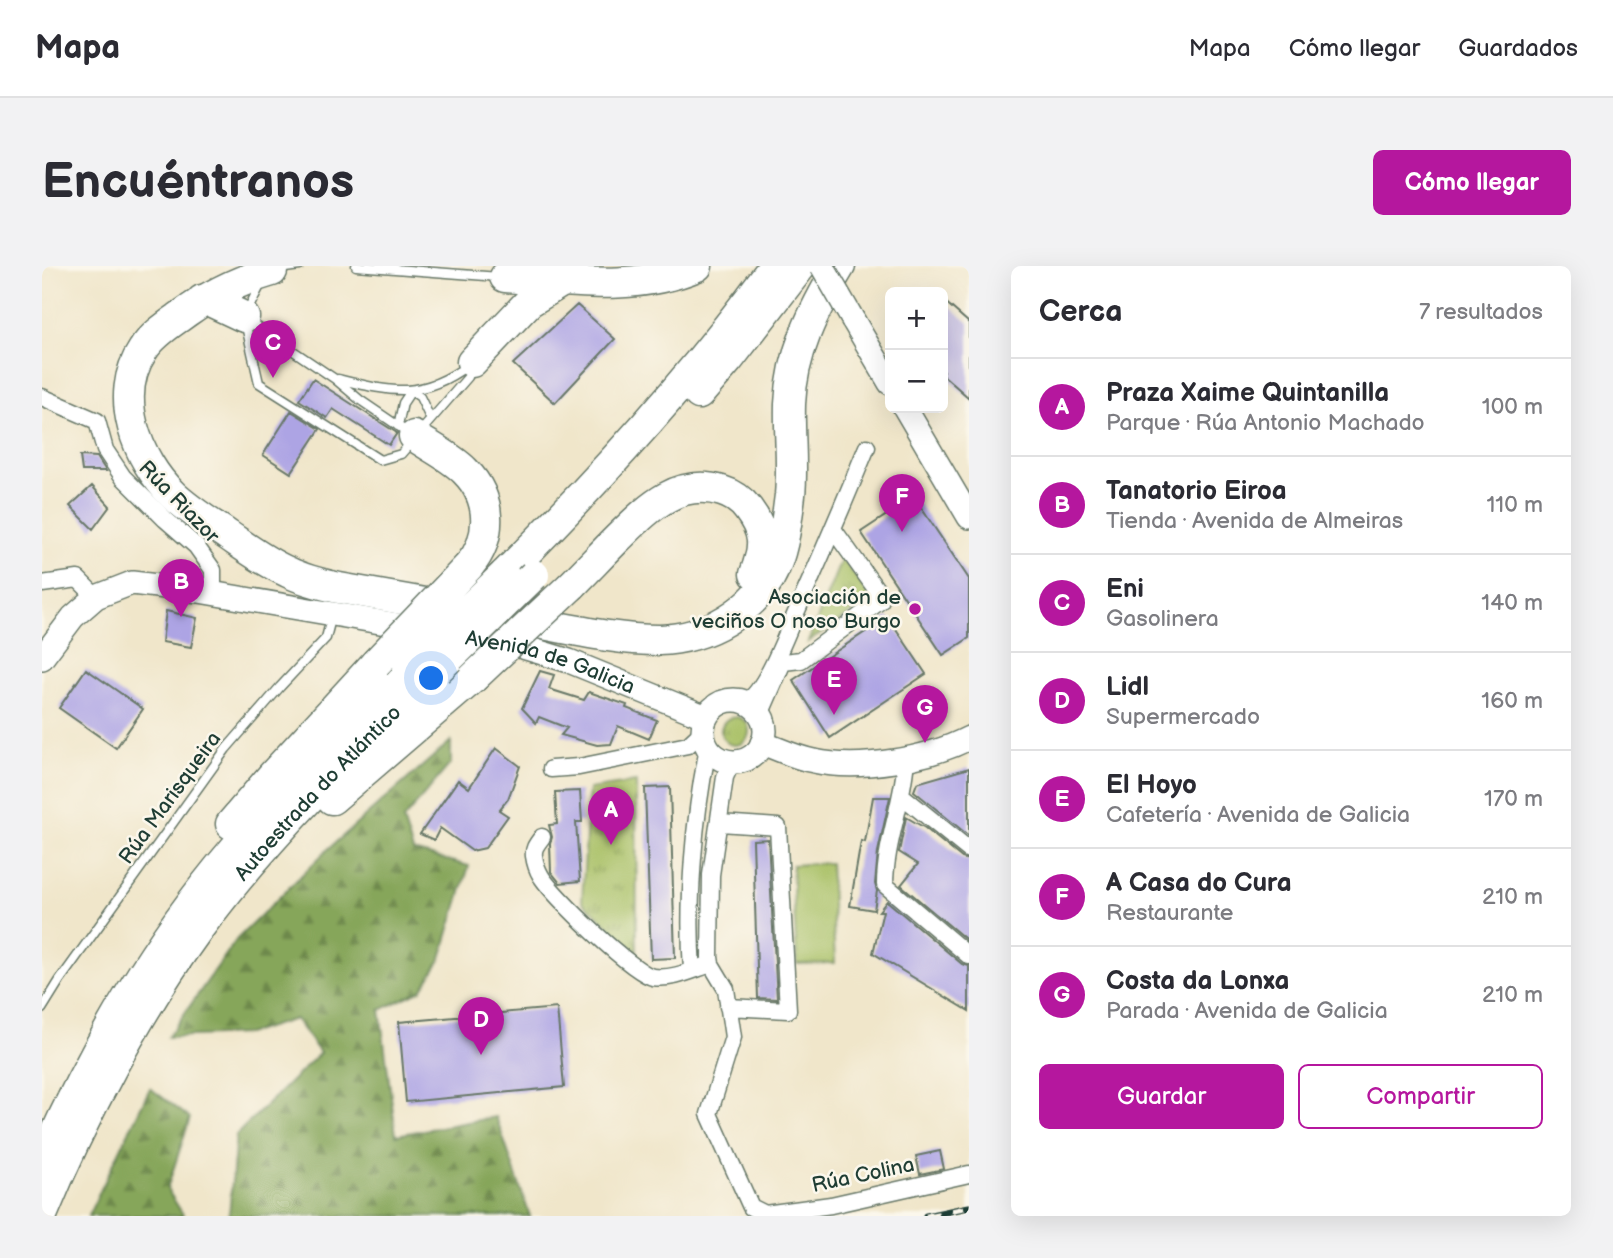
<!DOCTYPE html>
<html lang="es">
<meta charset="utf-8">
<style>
:root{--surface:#fff;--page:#f2f2f3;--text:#2b2b33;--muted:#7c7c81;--line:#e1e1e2;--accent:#b5179e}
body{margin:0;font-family:"Balsamiq Sans",sans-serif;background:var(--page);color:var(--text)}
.controls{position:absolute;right:21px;top:21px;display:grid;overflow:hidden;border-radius:10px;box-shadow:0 7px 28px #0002}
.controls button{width:63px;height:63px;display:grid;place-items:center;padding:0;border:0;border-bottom:2px solid var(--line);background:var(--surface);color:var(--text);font:35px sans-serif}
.you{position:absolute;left:390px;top:413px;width:24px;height:24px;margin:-18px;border:5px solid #fff;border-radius:50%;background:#1a73e8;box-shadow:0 0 0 10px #1a73e833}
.badge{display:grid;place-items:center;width:46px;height:46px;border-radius:50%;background:var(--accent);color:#fff;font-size:23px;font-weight:700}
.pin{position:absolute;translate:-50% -58px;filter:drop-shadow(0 2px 4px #0008)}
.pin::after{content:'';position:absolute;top:37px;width:24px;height:21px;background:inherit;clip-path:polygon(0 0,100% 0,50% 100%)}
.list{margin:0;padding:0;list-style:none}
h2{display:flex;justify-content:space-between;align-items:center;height:91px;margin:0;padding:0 28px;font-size:30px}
h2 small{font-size:23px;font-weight:400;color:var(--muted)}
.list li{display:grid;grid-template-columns:46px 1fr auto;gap:21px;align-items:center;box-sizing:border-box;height:98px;padding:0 28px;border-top:2px solid var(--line)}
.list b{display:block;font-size:26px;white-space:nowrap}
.list p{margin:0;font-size:23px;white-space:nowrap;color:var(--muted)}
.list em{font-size:23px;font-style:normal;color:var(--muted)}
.actions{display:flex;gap:14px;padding:21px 28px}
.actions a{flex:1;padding:16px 0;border:2px solid var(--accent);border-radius:10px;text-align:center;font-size:24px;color:var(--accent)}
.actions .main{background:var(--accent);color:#fff}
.map{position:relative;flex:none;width:927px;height:950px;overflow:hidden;border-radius:10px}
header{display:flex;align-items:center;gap:42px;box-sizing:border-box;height:98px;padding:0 35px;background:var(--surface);border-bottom:2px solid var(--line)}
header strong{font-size:33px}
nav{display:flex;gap:38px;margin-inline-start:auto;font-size:24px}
.intro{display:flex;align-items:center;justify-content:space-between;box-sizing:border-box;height:168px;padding:0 42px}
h1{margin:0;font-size:49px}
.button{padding:18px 32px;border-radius:10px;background:var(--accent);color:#fff;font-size:24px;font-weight:700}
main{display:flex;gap:42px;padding:0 42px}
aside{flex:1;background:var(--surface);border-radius:10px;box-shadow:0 7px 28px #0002}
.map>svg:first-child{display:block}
.grass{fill:url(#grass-tufts);stroke:#647e4c;stroke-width:2}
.forest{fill:url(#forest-firs);stroke:#527247;stroke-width:2}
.pitch{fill:#a8c065;stroke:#647e4c;stroke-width:2}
.building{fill:#ada4e4}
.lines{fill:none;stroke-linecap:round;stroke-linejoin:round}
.lane-casing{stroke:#687868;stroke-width:11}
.street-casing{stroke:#687868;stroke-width:19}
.secondary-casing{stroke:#687868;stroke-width:26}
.highway-casing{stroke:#687868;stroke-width:33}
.lane{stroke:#fff;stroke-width:8}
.street{stroke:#fff;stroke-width:16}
.secondary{stroke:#fff;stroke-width:23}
.highway{stroke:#fff;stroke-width:30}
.rail-casing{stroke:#1f3d34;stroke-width:7}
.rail{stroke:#fbf7ec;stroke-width:4.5;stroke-dasharray:13;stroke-linecap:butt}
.secondary-bridge-casing{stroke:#687868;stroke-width:26;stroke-linecap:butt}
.highway-bridge-casing{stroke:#687868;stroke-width:33;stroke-linecap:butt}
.secondary-bridge{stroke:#fff;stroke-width:23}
.highway-bridge{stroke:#fff;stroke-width:30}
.poi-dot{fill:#b5179e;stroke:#fbf7ec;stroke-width:2.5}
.labels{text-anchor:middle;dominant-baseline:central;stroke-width:5;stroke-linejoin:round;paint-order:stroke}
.street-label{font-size:21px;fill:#1f3d34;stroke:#fbf7ec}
.poi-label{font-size:21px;fill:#1f3d34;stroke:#fbf7ec;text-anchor:end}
</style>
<header>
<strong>Mapa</strong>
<nav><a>Mapa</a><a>Cómo llegar</a><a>Guardados</a></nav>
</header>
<div class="intro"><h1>Encuéntranos</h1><a class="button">Cómo llegar</a></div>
<main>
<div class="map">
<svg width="927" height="950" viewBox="0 0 927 950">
<defs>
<pattern id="grass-tufts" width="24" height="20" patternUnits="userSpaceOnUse" patternTransform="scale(1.75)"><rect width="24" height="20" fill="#a8c065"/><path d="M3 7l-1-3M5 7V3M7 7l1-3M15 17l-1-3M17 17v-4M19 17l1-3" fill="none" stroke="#889d54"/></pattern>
<pattern id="forest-firs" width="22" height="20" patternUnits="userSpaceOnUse" patternTransform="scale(1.75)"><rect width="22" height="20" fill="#86a65a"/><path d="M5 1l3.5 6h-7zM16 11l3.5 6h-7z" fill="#6d884b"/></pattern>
</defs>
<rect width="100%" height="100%" fill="#fbf7ec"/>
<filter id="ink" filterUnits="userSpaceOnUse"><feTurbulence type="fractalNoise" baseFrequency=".0143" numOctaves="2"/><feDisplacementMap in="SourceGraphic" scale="14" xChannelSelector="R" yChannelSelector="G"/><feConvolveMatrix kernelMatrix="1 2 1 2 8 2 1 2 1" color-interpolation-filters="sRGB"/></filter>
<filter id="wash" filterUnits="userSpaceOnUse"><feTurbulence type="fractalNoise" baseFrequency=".00686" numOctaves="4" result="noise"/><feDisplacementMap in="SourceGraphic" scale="28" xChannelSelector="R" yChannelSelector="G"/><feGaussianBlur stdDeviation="1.57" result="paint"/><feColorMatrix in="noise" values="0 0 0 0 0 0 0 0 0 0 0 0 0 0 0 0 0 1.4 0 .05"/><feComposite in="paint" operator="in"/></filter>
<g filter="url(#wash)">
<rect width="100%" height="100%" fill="#f0e6ca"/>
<path class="grass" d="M800,292l30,41 -64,43z
M679 465a14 14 0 1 1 28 0a14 14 0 1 1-28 0Z
M594,516l1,170 -55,-51 7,-112z"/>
<path class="forest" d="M409,475v22l-48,57 10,31 56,15 -29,95 -19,29 -41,20 16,125 100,-18 34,99h-301l7,-81 84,-82 -25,-34 -48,15 -79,3 69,-98 90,-89z
M108,822l40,30 -23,71 17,27h-96z"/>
<path class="pitch" d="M788,597l5,100 -38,1 -5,-99z"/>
<g id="blocks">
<path class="building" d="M901,34l26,23v75l-26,-23z
M535,39l38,34 -60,64 -42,-39z
M271,113l84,54 -8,12 -56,-36 -6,9 -28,-18z
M249,145l29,18 -29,44 -28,-18z
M38,190l17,1 9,14h-24z
M50,220l18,20 -17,23 -23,-23z
M872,231l55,82v59l-26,17 -82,-123z
M124,345l31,7 -6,29 -29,-5z
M846,351l38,57 -96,64 -37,-58z
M44,403l57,40 -27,39 -57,-40z
M498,405l14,4 -5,14 35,11 5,-8 38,13 -1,3 31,12 -8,19 -31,-13 -7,18 -14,1 -36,-10 6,-7 -28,-11 -3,6 -14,-15z
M454,482l24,18 -12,33 -9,11 9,6 -23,32 -13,3 -32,-23 -6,12 -14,-6 38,-54 11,8z
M927,502v68l-55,-45 3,-8z
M628,521l5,171 -24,1 -6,-171z
M538,525l2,31h-6l4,59 -20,2 -9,-11 -1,-28 2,-7 -3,-12 8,-1 -2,-32z
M831,531h17l-12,55 -3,32 2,7 -3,19 -24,-4 11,-65 4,1z
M864,551l19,11 37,30 7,2v82l-68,-57 17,-21 -19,-12z
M726,573l9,160 -19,-1 -5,-158z
M845,635l75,63 7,2v45l-96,-58 10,-42h-4z
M515,742l7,79 -158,15 -7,-80z
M898,885l4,18 -24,5 -4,-18z"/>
</g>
</g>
<g filter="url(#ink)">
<use href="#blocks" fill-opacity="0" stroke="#687868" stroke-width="2"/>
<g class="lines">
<defs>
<path id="lane" d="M314,0l143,11
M236,3l22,-3
M219,18l-17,33 15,66 121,77 21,-6 67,-77 3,-9
M207,55l86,58 25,21 50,34
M296,113c54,13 83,21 130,-14
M356,160l5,-23 8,-12 9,6 10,21
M0,743l18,-29 166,-231 54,-62 46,-49 6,-23"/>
<path id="street" d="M0,131l55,24 8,29 18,27 42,42 31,27 17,24v23
M0,318l36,-5 18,18
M704,436c20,-12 39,-65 49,-87 25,-56 49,-112 72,-168
M718,449l23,-53 18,-2 79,-59 -4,-12 -43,-60
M864,492c-2,43 -21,84 -21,127l84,71
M690,496l-7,15 -14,98 -1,82 1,7 15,25 7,48 -24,77 42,93 14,7 66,-9 138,-31
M509,503l28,-2 109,-22 15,-14
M859,529l68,55
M678,557l58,4 10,183 -60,-3
M500,571c-5,7 -9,11 -8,19 1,7 4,15 7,20 11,19 93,98 112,101 20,3 39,-7 58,-13
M650,704c-5,-67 2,-155 16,-221"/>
<g id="secondary">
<path d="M811,54l37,63"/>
<path d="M863,142l64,109"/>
<path id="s1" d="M416,370l65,11 46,14 137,56"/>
<path d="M0,392l31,-41 23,-20 36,-14 67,8 222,38"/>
<circle cx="692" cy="465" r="31"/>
<path d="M720,477c17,6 34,15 52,18 45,10 114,-2 155,-23"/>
</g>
<g id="highway">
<path d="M230,5c-35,10 -65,25 -94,47 -13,9 -27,19 -35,32 -31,46 -6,110 30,145 17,16 37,28 56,41 19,13 38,27 59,36 16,8 33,12 51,16 63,11 125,22 188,33 43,8 88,19 132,19 46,-1 97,-29 116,-73 9,-22 12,-48 15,-72 3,-30 -1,-61 0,-91 2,-51 24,-95 50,-138"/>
<path d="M463,11c65,4 131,15 192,-11"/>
<path d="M160,34l8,1 34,16"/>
<path d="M430,96l57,-60 34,-21"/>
<path d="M657,128l30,-35 72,-93"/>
<path d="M372,170c16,11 37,21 51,35 27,27 28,66 4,95"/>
<path d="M462,309c97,-97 189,-198 270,-309"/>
<path d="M530,319c15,-15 30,-31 45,-46 30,-29 60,-62 105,-48 10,3 20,10 26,18 18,24 17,38 7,65"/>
<path d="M290,533l141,-121"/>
<path d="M189,558l41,-48 104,-113"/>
<path d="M0,898c43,-98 97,-194 163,-279 60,-77 132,-147 203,-216"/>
<path id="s2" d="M0,949c38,-93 95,-202 154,-283 71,-96 156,-179 241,-262"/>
</g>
</defs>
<use href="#lane" class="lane-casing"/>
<use href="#street" class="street-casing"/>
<use href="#secondary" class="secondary-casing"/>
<use href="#highway" class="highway-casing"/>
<use href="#lane" class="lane"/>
<use href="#street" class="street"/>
<use href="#secondary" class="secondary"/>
<use href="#highway" class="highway"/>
<defs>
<path id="rail" d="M884,950l43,-9"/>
</defs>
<use href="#rail" class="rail-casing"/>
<use href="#rail" class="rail"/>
<defs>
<path id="secondary-bridge" d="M780,0l31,54"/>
<path id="highway-bridge" d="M334,397l93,-97
M366,403l96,-94
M395,404l97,-95
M431,412l99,-93"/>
</defs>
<use href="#secondary-bridge" class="secondary-bridge-casing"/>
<use href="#highway-bridge" class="highway-bridge-casing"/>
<use href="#secondary-bridge" class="secondary-bridge"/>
<use href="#highway-bridge" class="highway-bridge"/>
</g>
</g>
<circle class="poi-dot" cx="873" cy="343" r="7"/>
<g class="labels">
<g class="street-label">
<text transform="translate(137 236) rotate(46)">Rúa Riazor</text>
<text stroke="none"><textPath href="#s1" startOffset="96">Avenida de Galicia</textPath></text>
<text stroke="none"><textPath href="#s2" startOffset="508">Autoestrada do Atlántico</textPath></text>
<text transform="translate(128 532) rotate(-54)">Rúa Marisqueira</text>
<text transform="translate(821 909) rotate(-12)">Rúa Colina</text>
</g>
<g class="poi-label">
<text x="859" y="331">Asociación de<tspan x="859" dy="24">veciños O noso Burgo</tspan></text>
</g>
</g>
</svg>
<div class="controls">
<button>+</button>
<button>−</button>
</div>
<div class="you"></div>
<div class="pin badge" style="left:569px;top:579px">A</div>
<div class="pin badge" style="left:139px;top:351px">B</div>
<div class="pin badge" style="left:231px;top:112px">C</div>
<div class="pin badge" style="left:439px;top:789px">D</div>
<div class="pin badge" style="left:792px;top:449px">E</div>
<div class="pin badge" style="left:860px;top:266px">F</div>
<div class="pin badge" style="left:883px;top:477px">G</div>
</div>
<aside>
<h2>Cerca<small>7 resultados</small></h2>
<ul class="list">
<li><span class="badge">A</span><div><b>Praza Xaime Quintanilla</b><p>Parque · Rúa Antonio Machado</p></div><em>100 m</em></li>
<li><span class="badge">B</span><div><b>Tanatorio Eiroa</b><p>Tienda · Avenida de Almeiras</p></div><em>110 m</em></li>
<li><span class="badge">C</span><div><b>Eni</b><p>Gasolinera</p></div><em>140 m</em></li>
<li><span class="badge">D</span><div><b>Lidl</b><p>Supermercado</p></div><em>160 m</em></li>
<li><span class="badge">E</span><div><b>El Hoyo</b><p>Cafetería · Avenida de Galicia</p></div><em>170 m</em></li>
<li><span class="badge">F</span><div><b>A Casa do Cura</b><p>Restaurante</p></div><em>210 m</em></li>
<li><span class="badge">G</span><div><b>Costa da Lonxa</b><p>Parada · Avenida de Galicia</p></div><em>210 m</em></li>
</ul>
<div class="actions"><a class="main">Guardar</a><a>Compartir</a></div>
</aside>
</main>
